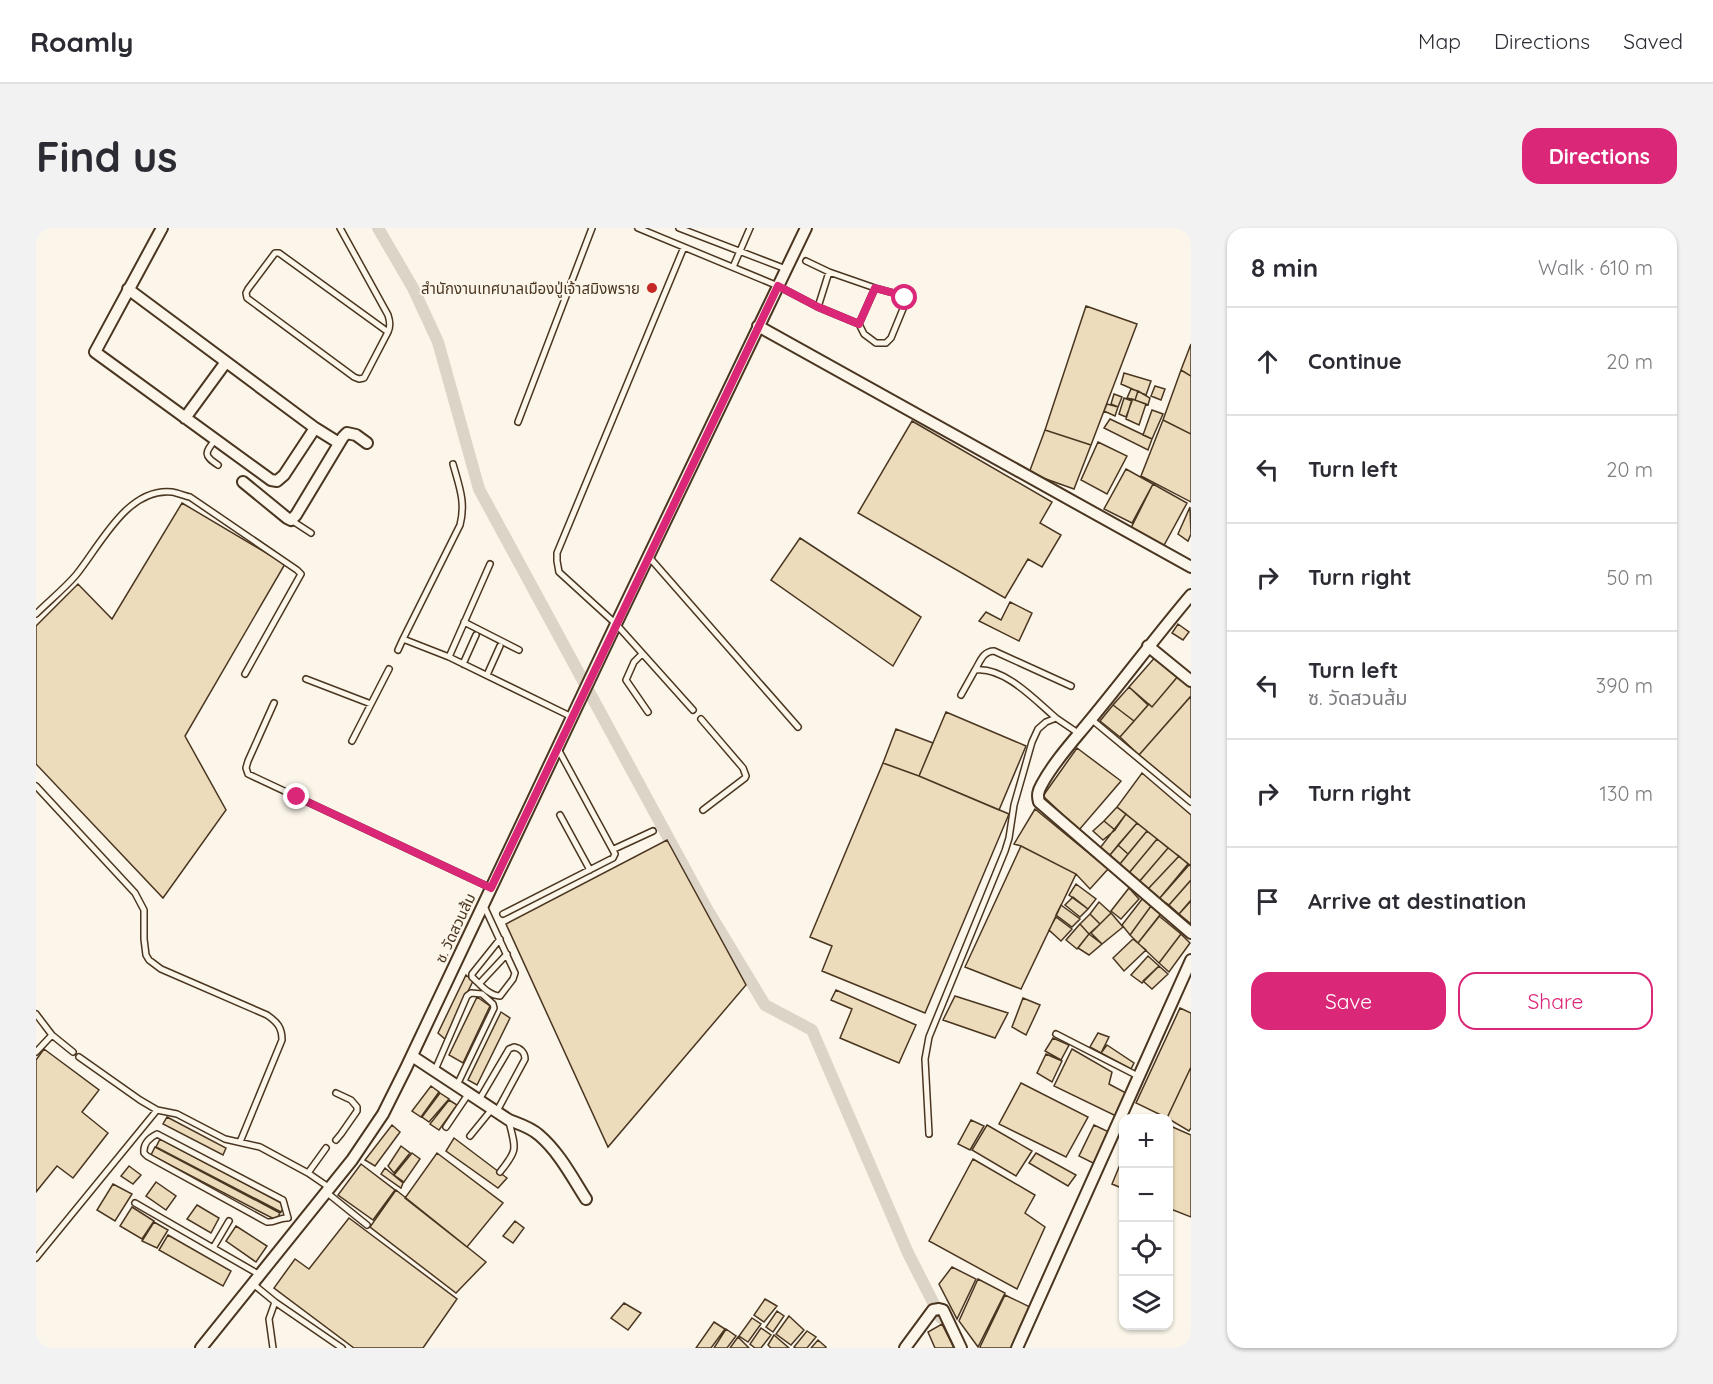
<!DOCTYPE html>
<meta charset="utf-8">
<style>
:root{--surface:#fff;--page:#f2f2f3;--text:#2b2b33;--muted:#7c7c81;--line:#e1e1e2;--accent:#db2777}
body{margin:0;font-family:Quicksand,"Noto Sans Thai",sans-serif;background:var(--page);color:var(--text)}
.controls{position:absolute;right:18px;bottom:18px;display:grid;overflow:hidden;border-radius:12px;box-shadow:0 2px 4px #0004}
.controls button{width:54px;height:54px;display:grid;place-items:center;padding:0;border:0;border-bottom:2px solid var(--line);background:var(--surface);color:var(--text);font:30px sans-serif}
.stop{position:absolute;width:18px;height:18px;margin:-14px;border:4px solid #db2777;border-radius:50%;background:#fff}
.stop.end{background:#db2777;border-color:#fff;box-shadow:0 2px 6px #0008}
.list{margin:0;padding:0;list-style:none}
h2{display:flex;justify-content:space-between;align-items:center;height:78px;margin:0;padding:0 24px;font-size:26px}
h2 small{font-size:20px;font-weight:400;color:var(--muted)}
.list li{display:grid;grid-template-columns:39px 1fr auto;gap:18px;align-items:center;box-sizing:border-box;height:108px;padding:0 24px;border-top:2px solid var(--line)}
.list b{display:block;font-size:22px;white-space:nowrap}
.list p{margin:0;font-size:20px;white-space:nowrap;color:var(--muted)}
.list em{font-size:20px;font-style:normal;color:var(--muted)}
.actions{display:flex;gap:12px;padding:18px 24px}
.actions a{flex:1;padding:14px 0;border:2px solid var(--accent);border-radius:18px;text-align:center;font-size:21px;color:var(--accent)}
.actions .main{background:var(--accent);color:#fff}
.icon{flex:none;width:33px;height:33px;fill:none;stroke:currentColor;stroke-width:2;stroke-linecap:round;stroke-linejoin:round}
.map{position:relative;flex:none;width:1155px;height:1120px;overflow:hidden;border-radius:18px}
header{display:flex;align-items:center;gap:36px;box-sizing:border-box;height:84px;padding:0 30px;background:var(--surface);border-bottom:2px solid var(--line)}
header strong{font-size:28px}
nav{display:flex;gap:33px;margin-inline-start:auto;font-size:21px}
.intro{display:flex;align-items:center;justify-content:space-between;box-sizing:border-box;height:144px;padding:0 36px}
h1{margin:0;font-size:42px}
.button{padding:15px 27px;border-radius:18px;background:var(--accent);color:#fff;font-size:21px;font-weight:700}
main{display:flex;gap:36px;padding:0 36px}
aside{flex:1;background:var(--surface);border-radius:18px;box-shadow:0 2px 4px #0004}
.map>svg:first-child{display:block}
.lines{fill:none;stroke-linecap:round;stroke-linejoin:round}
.canal{stroke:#dcd4c6;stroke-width:12}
.building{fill:#ecdcbc;stroke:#4a3520;stroke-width:1.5}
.service-casing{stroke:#4a3520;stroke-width:8}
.minor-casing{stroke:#4a3520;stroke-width:14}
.service{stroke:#fbf6e9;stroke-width:5}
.minor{stroke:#fbf6e9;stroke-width:10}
.route{stroke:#db2777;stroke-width:8}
.poi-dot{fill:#c62828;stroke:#fbf6e9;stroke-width:2}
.labels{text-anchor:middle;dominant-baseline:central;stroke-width:4.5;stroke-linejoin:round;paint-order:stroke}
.poi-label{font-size:15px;fill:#4a3520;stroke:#fbf6e9;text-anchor:end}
.street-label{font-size:15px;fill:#4a3520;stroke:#fbf6e9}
</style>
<header>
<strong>Roamly</strong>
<nav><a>Map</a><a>Directions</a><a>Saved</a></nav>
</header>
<div class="intro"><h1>Find us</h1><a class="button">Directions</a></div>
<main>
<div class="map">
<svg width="1155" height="1120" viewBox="0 0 1155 1120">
<rect width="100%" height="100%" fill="#fbf6e9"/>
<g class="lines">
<path class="canal" d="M342,0l35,60 25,54 41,147 228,420 58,96 47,25 96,223 33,65"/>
</g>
<path class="building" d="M1050,78l51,18 -46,121 -46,-15z
M1155,116v32l-10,-6z
M1145,142l10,6v58l-28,-14z
M1088,145l27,8 -5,14 -25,-11z
M1119,158l10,3 -4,11 -10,-4z
M1095,161l7,2 -3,9 -8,-2z
M1102,163l12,7 -2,7 -13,-5z
M1078,166l8,3 -4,10 -7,-3z
M1088,170l8,3 -6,16 -7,-3z
M1096,171l14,5 -7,21 -13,-6z
M1071,176l11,3 -3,9 -11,-5z
M1116,182l11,4 -11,25 -9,-4z
M1074,191l42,20 -4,11 -44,-22z
M1127,192l28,14v68l-50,-26z
M876,193l140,81 -12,21 21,12 -19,32 -14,-8 -23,39 -147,-85z
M1009,202l46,15 -17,44 -45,-16z
M1062,214l29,14 -20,38 -26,-14z
M1090,241l27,15 -21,39 -28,-14z
M1117,256l34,19 -25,46 -32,-19z
M146,275l103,61 -100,172 41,74 -63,88 -127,-134v-138l42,-42 34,35z
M1154,279l1,27 -3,7 -10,-7z
M764,310l121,79 -28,49 -122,-86z
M974,374l22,11 -13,28 -40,-20 7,-9 15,8z
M1142,396l11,8 -6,8 -11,-7z
M1121,427l22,20 -27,32 -23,-20z
M1143,447l12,10v11l-52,59 -19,-18 29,-33 3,3z
M1093,459l19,18 -14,16 -21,-16z
M1155,468v103l-52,-44z
M1077,477l21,16 -14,16 -20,-16z
M910,484l80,34 -27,64 -80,-34z
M860,501l37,14 -14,33 -36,-13z
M1041,520l44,33 -42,49 -36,-34z
M847,535l36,13 90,38 -84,199 -103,-42 10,-25 -22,-9z
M1106,545l49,42v51l-74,-59z
M1081,579l9,7 -11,16 -11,-9z
M999,581l73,60 -18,20 -14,-15 -55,-28 -7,-2z
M1090,586l11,9 -27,32 -10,-7z
M1068,593l11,9 -12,10 -10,-9z
M1101,595l10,8 -19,23 -10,-9z
M1111,603l10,8 -28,34 -9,-9z
M1121,611l11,9 -29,34 -10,-9z
M631,612l79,145 -138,162 -102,-223z
M1082,617l10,9 -8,10 -10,-9z
M985,618l55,28 -55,115 -56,-22z
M1132,620l11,8 -31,33 -9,-7z
M1143,628l9,8 -29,35 -11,-10z
M1153,637l2,1v14l-22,25 -10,-6z
M1155,652v20l-12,14 -10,-9z
M1040,656l20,15 -8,10 -19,-14z
M1093,660l10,11 -18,20 -10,-8z
M1037,669l15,12 -8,8 -15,-12z
M1107,670l8,8 -21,29 -8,-10z
M1155,673v23l-12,-10z
M1063,674l12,11 -11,11 -10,-10z
M1025,677l19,14 -8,8 -16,-12z
M1115,678l10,8 -23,29 -8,-8z
M1075,685l12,14 -21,17 -11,-11z
M1054,686l10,10 -11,10 -9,-10z
M1123,688l22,18 -22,29 -21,-20z
M1020,689l16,12 -11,12 -12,-11z
M1044,696l9,10 -12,15 -11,-9z
M1053,706l13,10 -13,11 -11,-7z
M1145,706l9,9 -21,29 -10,-9z
M1097,711l13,11 -22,21 -11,-13z
M1112,728l11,10 -17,17 -11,-8z
M1123,738l9,8 -16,15 -9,-8z
M430,747l7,6 -28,58 -7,-6z
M800,762l80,35 -17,38 -59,-25 12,-29 -21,-9z
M919,768l53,17 -13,25 -52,-18z
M441,769l13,9 -27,57 -14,-8z
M987,770l17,7 -14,30 -14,-8z
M1144,780l11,5v54l-24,51 -31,-15z
M465,784l9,6 -33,67 -9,-5z
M1062,805l11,4 -8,16 -11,-6z
M1017,810l16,7 -8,15 -16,-9z
M1071,817l27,18 -3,6 -30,-16z
M8,821l55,41 -17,22 26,21 -35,45 -16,-12 -21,26v-132z
M1036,821l40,23 -3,12 17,9 -10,23 -62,-30z
M1010,826l16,7 -10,21 -15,-9z
M1155,839v61l-2,3 -22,-13z
M985,855l67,34 -22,40 -67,-33z
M395,858l8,6 -18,25 -9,-6z
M404,865l9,6 -20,23 -7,-5z
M413,872l8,5 -18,25 -9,-6z
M131,889l59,31 -3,7 -60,-31z
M935,892l13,6 -14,24 -12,-6z
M356,897l8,7 -25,34 -10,-6z
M951,897l45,26 -16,25 -44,-26z
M1058,897l15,7 -14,32 -16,-8z
M1132,897l23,10v82l-23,-9z
M418,910l53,40 -9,10 -52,-37z
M124,911l125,66 -4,7 -125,-65z
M365,918l9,7 -16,20 -6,-7z
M119,919l125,66 -4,7 -125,-65z
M376,925l8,6 -16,23 -10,-7z
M401,925l66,50 -36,44 -62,-49z
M1000,925l40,22 -8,11 -39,-23z
M1088,927v34l-12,-5z
M937,931l62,36 -10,18 20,14 -28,62 -88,-48z
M325,936l34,26 -22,30 -35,-25z
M93,938l12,9 -8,9 -12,-8z
M349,940l18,15 -2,5 -20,-14z
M120,954l20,14 -10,14 -20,-14z
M77,956l19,10 -17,27 -18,-11z
M360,962l90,72 -30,31 -86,-66z
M161,977l22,13 -8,15 -24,-14z
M96,979l22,14 -12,18 -22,-13z
M313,990l108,81 -34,49h-69l-80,-60 21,-29 14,10z
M479,993l9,7 -11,15 -10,-7z
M118,994l14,8 -11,18 -15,-7z
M200,998l31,20 -11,16 -30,-21z
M132,1007l63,36 -8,15 -64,-36z
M916,1039l24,12 -19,40 -18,-35z
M942,1051l27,14 -27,54 -19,-26z
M969,1067l25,12 -18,41h-31l-1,-1z
M729,1071l12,7 -13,16 -10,-7z
M588,1075l17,10 -13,17 -17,-12z
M741,1083l7,5 -11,16 -7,-5z
M753,1088l15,14 -13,15 -15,-11z
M716,1090l9,6 -13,18 -9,-6z
M678,1094l11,7 -14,19h-15z
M906,1096l12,24h-19l-7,-16z
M725,1100l10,7 -10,13h-6l-5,-4z
M690,1101l10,7 -9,12h-13z
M771,1103l9,6 -9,11h-11l-2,-1z
M738,1107l15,13h-18l-3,-3z
M702,1109l11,11h-19z
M782,1112l8,7v1h-15z"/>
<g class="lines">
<defs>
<path id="service" d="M304,0l48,87c2,6 3,11 0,17l-24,46 -5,1 -5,-2 -107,-79 -1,-5 2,-4 27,-36h4l109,79
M602,0l140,58 40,21 41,17 5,10 12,9h10l5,-5 14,-34v-6l-4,-3 -26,-7
M643,0l107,41
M648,19l-127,306v8l2,11 57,52 77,86
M770,33l23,11
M697,39l17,-39
M782,79l11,-35 46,16 -16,36
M482,194l74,-194
M179,212c-10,13 -12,15 3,25
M255,292l20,13
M613,329l149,170
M0,386c13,-13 28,-25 40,-39 24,-29 51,-88 96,-83 6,1 13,4 18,5l107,73 4,4 -56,100
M428,394l55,28
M367,411l57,-114c6,-23 -1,-39 -7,-61
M362,422l5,-11 46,18 123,60
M606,426l-8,8 -8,18 22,32
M413,429l41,-93
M427,436l13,-29
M939,442c5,-8 8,-19 19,-19l77,35
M451,447l13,-29
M270,451l65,25
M925,467l14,-25c29,-4 61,31 81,48
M238,475l-26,58 -2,7 2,6 243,114
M665,491l42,49 3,8 -1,2 -42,32
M1055,491l100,83
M316,513l37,-72
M0,558l99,107 9,17v29l2,16 3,5 12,9 106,46c10,7 15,12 15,25l-42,102
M524,587l30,55
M578,621l39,-18
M448,678l31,67 -2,6 -13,17c-11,0 -20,-12 -28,-19v-3l28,-35
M467,686l110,-56 2,-4 -57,-105
M444,755l27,-29
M0,786l16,21
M1020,806l82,42
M0,824l16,-17 21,17
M43,829l61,43 17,10 20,4 48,25 35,8 48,26 22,15
M399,842l32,-74 4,-3 11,1 11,10 1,4 -37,77
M443,872l30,-51 5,-2c6,1 11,5 11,12l-28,52
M410,899l23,-34
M121,906l126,66 5,18c-8,-1 -13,5 -21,4l-120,-66 -3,-3c-1,-9 5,-15 13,-19z
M893,906l-4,-75 4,-22 76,-186 4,-13 5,-33 18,-63 6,-13 8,-7 10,-4 22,15
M434,908l22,-27
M300,912l5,-6 16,-23v-4l-6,-7 -15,-7
M464,944c18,-22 16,-23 9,-50
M272,945l18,-25
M290,964l41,33
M99,975l125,72
M177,1020l16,-27
M0,1030l121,-148
M217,1056l22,18 -6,17 4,29
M239,1074l67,46"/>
<path id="minor" d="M126,0l-67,124 176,128 6,1 7,-6 31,-47
M92,61l187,139 24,15
M722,98l433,241
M149,190l41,-56
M207,254l44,36 4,2 5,-5 47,-78 4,-4 9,2 11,8
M1155,367c-34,40 -65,82 -99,123 -17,21 -37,42 -50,66 -4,7 -5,11 -3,18l152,131
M1112,418l43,35
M376,828l97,64c10,4 21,7 30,15 20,17 33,42 47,64
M165,1120l151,-188 31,-46 23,-46 210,-444 190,-396
M869,1120l28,-38 6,-1 4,1 18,38
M981,1120l174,-388"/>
</defs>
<use href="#service" class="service-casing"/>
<use href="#minor" class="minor-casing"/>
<use href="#service" class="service"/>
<use href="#minor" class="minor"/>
</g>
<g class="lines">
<path class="route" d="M261,569l194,91 287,-602 40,21 41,17 16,-36 26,7 4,3"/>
</g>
<circle class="poi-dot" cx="616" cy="60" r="6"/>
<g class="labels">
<g class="poi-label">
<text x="604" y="60">สำนักงานเทศบาลเมืองปู่เจ้าสมิงพราย</text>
</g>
<g class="street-label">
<text transform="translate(419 700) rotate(-65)">ซ. วัดสวนส้ม</text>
</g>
</g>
</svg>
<div class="controls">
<button>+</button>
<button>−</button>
<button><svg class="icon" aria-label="locate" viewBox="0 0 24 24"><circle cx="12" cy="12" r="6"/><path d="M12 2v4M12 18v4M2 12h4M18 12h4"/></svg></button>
<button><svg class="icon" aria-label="layers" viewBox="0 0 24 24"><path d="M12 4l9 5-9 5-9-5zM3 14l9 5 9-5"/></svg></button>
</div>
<div class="stop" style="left:869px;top:70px"></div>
<div class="stop end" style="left:261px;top:569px"></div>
</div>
<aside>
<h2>8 min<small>Walk · 610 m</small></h2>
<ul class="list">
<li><svg class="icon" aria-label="ahead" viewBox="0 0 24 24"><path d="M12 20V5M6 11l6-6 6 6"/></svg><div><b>Continue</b></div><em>20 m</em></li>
<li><svg class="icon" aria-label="left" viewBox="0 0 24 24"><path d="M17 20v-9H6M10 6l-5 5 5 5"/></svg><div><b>Turn left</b></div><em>20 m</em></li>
<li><svg class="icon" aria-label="right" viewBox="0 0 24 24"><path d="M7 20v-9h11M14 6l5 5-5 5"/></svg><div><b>Turn right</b></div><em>50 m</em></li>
<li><svg class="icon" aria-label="left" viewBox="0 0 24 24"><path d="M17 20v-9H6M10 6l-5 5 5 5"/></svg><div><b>Turn left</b><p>ซ. วัดสวนส้ม</p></div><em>390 m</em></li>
<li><svg class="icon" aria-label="right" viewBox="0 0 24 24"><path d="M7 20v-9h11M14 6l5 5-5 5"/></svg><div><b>Turn right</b></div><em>130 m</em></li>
<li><svg class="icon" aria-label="arrive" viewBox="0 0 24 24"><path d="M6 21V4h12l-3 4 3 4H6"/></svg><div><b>Arrive at destination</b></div></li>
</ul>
<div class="actions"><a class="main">Save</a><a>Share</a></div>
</aside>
</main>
